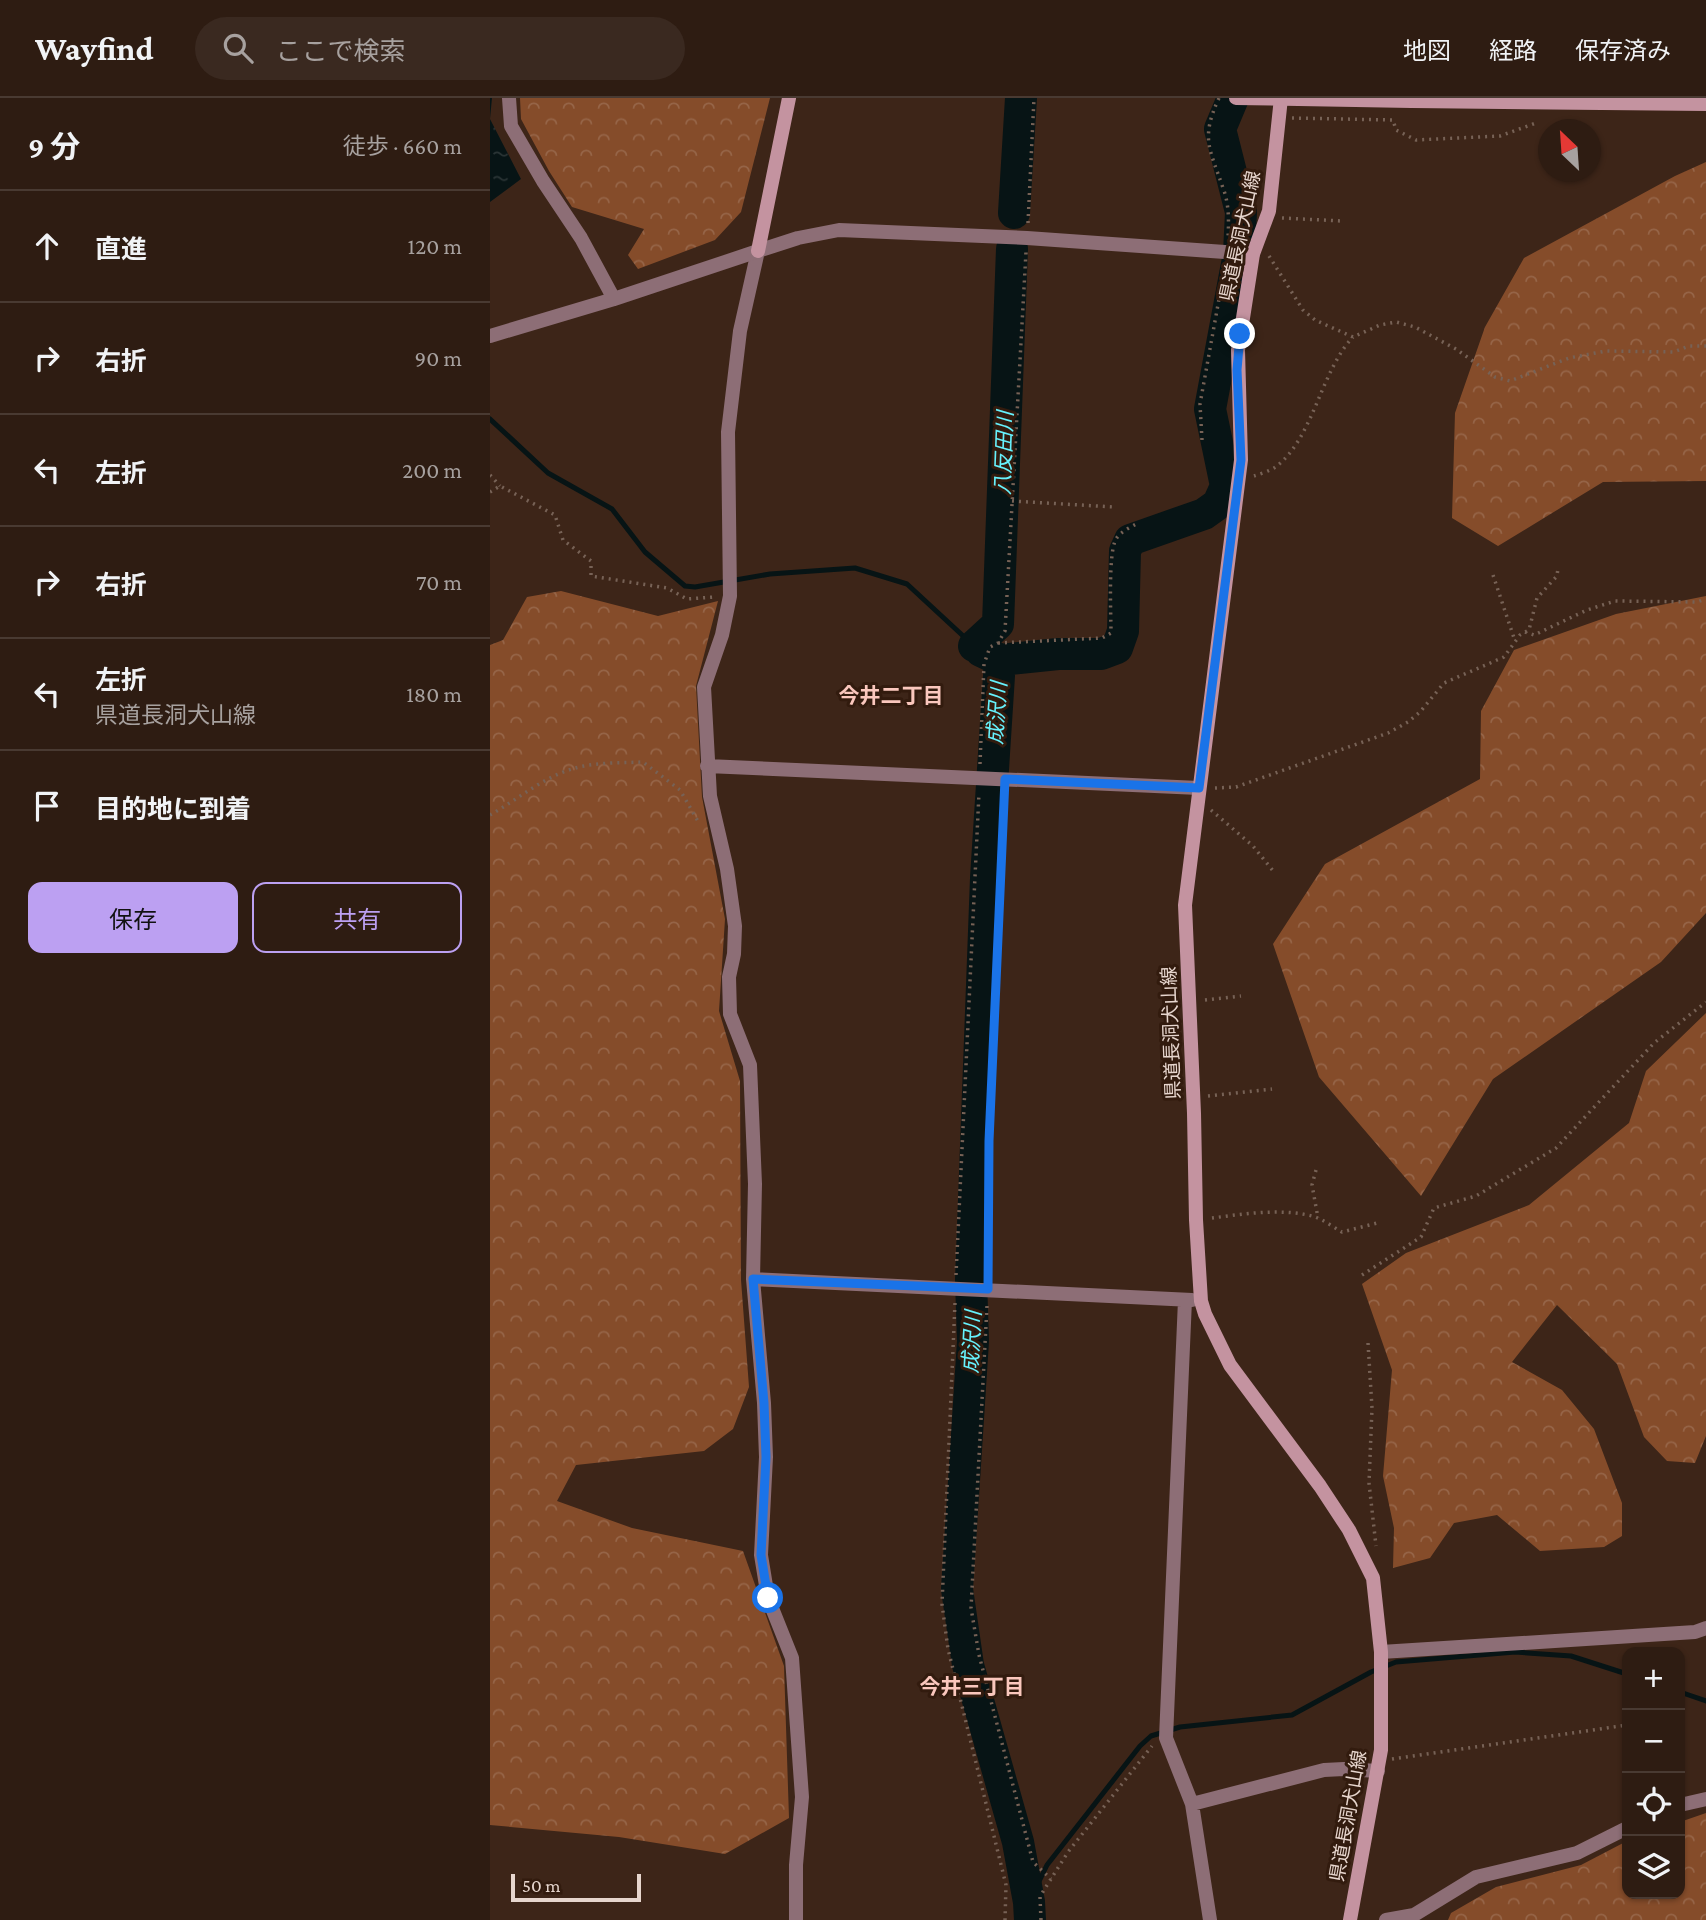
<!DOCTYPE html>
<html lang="ja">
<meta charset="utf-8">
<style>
:root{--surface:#2e1c12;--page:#3a2920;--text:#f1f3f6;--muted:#a7a19f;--line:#493a32;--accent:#bca0f2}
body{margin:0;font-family:"Crimson Pro","Noto Sans JP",serif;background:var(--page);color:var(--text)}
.controls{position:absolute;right:21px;bottom:21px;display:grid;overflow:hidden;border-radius:14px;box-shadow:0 2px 5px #0004}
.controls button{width:63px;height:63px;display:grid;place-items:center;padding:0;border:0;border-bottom:2px solid var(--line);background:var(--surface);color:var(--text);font:35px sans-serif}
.compass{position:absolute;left:1048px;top:21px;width:63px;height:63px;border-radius:50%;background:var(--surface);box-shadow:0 2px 5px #0004;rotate:335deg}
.scale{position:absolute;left:21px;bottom:18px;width:130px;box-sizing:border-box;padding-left:7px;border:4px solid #e7d6ce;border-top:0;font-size:19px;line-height:24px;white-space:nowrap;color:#e7d6ce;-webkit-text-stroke:5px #321b0e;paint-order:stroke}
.stop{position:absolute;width:21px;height:21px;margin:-16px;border:5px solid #1a73e8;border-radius:50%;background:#fff}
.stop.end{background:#1a73e8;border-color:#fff;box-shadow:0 2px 7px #0008}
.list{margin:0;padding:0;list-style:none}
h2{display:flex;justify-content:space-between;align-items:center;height:91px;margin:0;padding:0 28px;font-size:30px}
h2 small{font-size:23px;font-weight:400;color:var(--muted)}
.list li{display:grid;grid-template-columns:46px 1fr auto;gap:21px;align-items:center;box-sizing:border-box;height:112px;padding:0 28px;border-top:2px solid var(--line)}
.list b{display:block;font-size:26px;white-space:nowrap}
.list p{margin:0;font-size:23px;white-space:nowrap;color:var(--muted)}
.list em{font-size:23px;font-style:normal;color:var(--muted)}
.actions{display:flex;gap:14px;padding:21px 28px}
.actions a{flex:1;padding:16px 0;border:2px solid var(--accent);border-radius:14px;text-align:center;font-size:24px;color:var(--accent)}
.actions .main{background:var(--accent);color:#111}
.icon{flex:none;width:38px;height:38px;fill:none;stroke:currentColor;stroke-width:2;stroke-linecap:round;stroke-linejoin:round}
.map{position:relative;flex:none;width:1216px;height:1822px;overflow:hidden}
header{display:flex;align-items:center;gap:42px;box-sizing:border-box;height:98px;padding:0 35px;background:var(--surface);border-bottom:2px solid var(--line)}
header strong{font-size:33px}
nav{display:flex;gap:38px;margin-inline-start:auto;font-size:24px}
.search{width:490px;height:63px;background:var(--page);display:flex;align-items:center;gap:18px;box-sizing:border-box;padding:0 24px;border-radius:38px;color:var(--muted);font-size:26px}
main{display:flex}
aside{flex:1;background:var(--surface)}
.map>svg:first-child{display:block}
.forest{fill:url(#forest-crowns)}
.water{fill:url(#water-ripples)}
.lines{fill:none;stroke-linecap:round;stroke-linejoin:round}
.stream{stroke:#071415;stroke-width:5}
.river{stroke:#071415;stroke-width:32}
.path{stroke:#776256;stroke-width:3.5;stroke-dasharray:2 5;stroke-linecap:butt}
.minor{stroke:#8d6e76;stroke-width:14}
.tertiary{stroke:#8d6e76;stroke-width:14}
.secondary{stroke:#c493a0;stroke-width:14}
.secondary-bridge{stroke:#c493a0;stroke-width:14}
.route{stroke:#1a73e8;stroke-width:9}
.labels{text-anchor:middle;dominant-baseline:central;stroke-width:6;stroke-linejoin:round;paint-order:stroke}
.street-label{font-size:19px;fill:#e7d6ce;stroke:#321b0e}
.water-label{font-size:21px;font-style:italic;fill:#66f2fd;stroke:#321b0e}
.neighbourhood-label{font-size:21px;font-weight:bold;fill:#fac7bd;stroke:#321b0e}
</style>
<header>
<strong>Wayfind</strong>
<div class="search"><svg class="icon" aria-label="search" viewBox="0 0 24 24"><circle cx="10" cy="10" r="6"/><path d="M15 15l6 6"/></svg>ここで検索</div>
<nav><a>地図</a><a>経路</a><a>保存済み</a></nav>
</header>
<main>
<aside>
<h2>9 分<small>徒歩 · 660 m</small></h2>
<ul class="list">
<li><svg class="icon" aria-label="ahead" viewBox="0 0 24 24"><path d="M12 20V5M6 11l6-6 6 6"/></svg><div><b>直進</b></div><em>120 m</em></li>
<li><svg class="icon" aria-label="right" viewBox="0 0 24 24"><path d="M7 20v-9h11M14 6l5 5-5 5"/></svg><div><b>右折</b></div><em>90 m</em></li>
<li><svg class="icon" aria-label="left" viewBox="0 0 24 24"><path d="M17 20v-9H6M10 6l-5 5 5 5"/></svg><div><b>左折</b></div><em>200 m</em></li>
<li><svg class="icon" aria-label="right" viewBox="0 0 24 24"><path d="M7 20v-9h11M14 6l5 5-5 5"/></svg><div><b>右折</b></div><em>70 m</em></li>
<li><svg class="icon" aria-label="left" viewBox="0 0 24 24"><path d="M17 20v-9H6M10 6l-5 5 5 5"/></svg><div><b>左折</b><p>県道長洞犬山線</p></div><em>180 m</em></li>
<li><svg class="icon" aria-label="arrive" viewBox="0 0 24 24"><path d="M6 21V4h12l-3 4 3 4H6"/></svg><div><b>目的地に到着</b></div></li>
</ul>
<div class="actions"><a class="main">保存</a><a>共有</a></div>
</aside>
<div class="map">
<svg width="1216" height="1822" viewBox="0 0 1216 1822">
<defs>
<pattern id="forest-crowns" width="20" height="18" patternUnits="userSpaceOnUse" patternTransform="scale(1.75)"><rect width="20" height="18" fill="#854c2a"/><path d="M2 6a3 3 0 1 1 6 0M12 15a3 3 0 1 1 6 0" fill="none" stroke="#966548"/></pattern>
<pattern id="water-ripples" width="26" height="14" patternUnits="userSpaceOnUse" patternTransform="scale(1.75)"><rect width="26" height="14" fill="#071415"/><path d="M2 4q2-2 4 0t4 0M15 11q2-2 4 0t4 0" fill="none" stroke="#2b3536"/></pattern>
</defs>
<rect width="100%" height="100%" fill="#3d2518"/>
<path class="forest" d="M30,0h250l-29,114 -26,28 -77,29 -10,-14 16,-26 -72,-22 -23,-36 -28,-52z
M1216,64v319l-103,1 -105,64 -46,-28 3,-105 30,-86 39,-69 151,-82z
M71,493l97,25 60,-15 -22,85 6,111 23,122 -6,92 21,70 1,199 8,107 -16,42 -29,22 -128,14 -19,36 75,27 111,23 41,115 5,152 -64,36 -106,-17 -129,-12v-1180l13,-5 24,-43z
M1216,498v317l-45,49 -168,117 -72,117 -102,-119 -46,-133 52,-80 155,-85 1,-68 33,-61 102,-36z
M1216,915v423l-11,27 -28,-2 -23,-24 -27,-73 -60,-59 -45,57 50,28 32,39 28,74v33l-18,11 -64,4 -43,-36 -43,8 -24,35 -37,10 1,-40 -11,-52 9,-106 -30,-86 44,-31 123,-48 100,-82 17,-52z
M1216,1715v107h-258l3,-7 45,-26 85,-22 46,-24v53h53v-72z"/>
<path class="water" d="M0,0h2l-2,21 31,60 -31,23z"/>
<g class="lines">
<path class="stream" d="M0,321l58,54 64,36 33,43 40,34 10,1 75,-13 85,-6 52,16 67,62
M1190,1594l26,9
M539,1804l18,-37 93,-119 11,-10 29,-9 112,-12 79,-43 25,-10 119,-10 56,4 56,18"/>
<path class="river" d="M524,115l7,-115
M484,548l26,14 -14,218 -15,402 2,61 -16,248 11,76 50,177 11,60 1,18
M484,548l24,-22 14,-375
M491,553l19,9 58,-6h43l16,-6 6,-17 2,-80 5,-11 74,-26 14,-10 8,-18 -16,-77 29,-156 2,-41 -21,-83 13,-31"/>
<path class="path" d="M729,0c-19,41 -9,51 4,90 6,15 6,33 5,49
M802,20l101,2 3,10 20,10 84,-4 36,-13
M792,120l60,3
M538,125l6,-125
M779,158l34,54 12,10 38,17 27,-12 16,-3 19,5 41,22 39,28 15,4 59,-23 37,-7 68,1 15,-6h17
M712,342l-2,-36 25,-138
M0,377l10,11
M764,378c6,-2 15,-5 20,-8 39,-27 46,-96 79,-131
M0,394l10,-6 55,29 8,25 28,21v15l76,12 20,11 27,-2
M522,403l102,6
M1003,477l22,66
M1035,534l9,3 53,-25 28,-9 82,1 9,-3
M508,545l104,-5 9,-5c0,-19 -3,-80 5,-94 5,-8 15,-12 22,-16
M490,666l4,-100 6,-17 8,-4 7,-12 21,-379
M725,690l21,-1 152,-54 20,-11 12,-10 24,-29 60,-26 16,-22 9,-5 8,-32 20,-22 1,-8
M721,712l42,36 21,26
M0,717c27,-15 52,-37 82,-46 22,-7 48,-6 71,-7l37,28 19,33
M715,902l36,-4
M718,998l64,-7
M826,1072l-4,15 6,33
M722,1120c32,-4 68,-10 100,-2 11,3 21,11 30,16l39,-10
M466,1177l23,-482
M872,1177l59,-38 13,-29 42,-12 80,-48 98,-105 52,-41
M498,1179l1,-136 16,-346
M465,1205l-13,301 6,45 58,236 -1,35
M497,1208l-16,302 8,47 54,207 18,17
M878,1245l4,65 -3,75 7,63
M902,1661l235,-34
M551,1822l-1,-23 4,-7 24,-38 84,-106"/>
<path class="minor" d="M217,668l492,22
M263,1181l439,21
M695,1202l-19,438 26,66 18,116
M891,1554l314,-20 11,-4
M702,1706l132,-34 20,-1 34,2
M1190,1707l26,-6
M306,1822v-55l6,-68 -10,-139 -24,-60 -7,-43 5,-98 -2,-54 -11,-124 2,-95 -5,-119 -20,-51 -1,-37 5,-23 1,-28 -8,-57 -17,-73 -6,-109 18,-52 8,-39 -2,-164 12,-101 18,-80 40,-13 41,-8 188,8 226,16
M896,1822l28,-5 62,-38 101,-24 50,-25"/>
<path class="tertiary" d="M19,0l2,28 32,55 38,57 33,61
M0,238l124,-37 144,-48"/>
<path class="secondary" d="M791,0l-12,113 -16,43 -15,96 3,110 -56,445 9,208 2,107 5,81 4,13 25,51 90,121 29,44 24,48 8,74v98l-31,170
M922,3l294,3
M268,153l31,-153"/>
<path class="secondary-bridge" d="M746,0l176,3"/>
</g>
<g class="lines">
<path class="route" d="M278,1500l-7,-43 5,-98 -2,-54 -11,-124 235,10 1,-148 16,-362 194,9 42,-328 -4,-90 3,-36"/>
</g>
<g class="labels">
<g class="street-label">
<text transform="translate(750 138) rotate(-78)">県道長洞犬山線</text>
<text transform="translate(681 935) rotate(-92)">県道長洞犬山線</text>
<text transform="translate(858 1718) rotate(-80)">県道長洞犬山線</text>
</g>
<g class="water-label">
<text transform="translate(514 355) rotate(-88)">八反田川</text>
<text transform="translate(507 615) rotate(-86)">成沢川</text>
<text transform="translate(482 1244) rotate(-87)">成沢川</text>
</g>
<g class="neighbourhood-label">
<text x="401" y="598">今井二丁目</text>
<text x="482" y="1589">今井三丁目</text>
</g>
</g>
</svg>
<div class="controls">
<button>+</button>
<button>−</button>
<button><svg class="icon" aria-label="locate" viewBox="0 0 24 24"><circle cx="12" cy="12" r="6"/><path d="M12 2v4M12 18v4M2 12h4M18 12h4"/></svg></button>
<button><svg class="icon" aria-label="layers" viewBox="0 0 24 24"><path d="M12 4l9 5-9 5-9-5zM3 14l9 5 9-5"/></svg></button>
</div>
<svg class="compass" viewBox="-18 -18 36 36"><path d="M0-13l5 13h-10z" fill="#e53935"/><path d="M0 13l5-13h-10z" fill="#a7a19f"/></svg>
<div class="scale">50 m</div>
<div class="stop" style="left:278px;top:1500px"></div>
<div class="stop end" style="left:750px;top:236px"></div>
</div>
</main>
